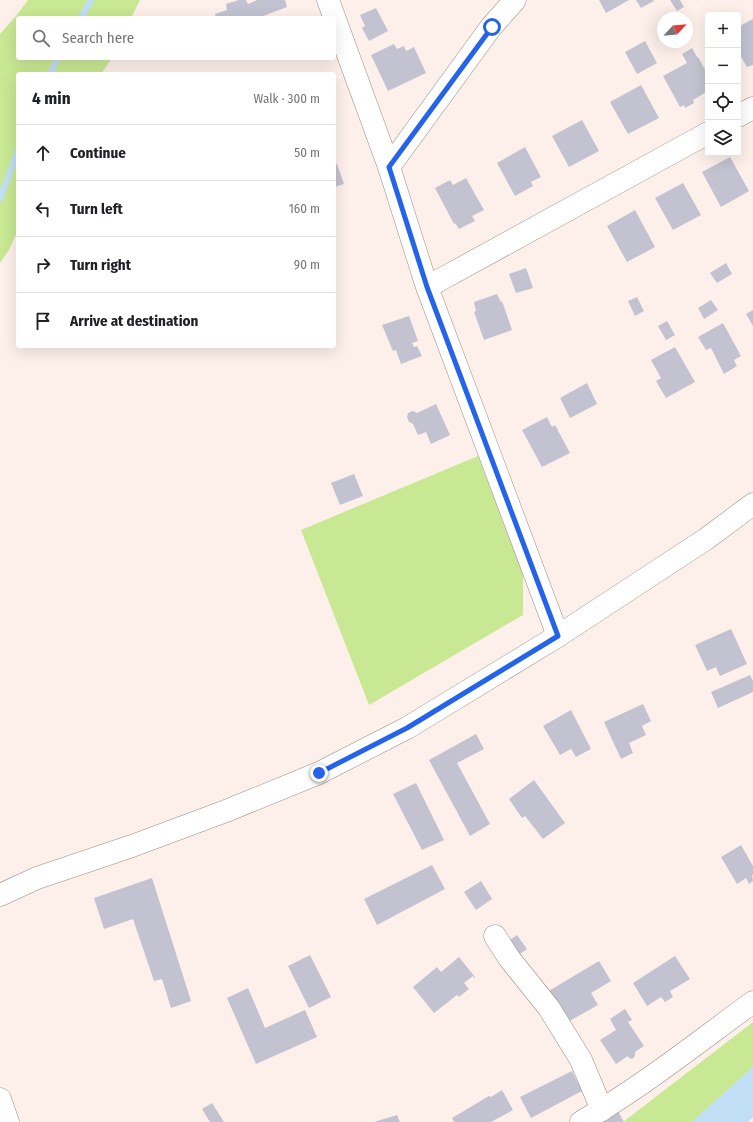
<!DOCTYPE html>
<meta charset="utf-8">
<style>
:root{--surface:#fff;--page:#f2f2f2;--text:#202124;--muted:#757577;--line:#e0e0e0}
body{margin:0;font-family:"Fira Sans Condensed",sans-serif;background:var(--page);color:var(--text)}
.controls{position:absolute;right:12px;top:12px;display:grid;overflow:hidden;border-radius:4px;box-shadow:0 4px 16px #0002}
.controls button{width:36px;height:36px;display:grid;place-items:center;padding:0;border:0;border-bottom:1px solid var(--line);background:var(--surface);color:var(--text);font:20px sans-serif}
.compass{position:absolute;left:657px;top:12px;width:36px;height:36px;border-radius:50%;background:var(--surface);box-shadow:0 4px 16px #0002;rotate:64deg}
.stop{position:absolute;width:12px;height:12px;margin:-9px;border:3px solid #2563eb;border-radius:50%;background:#fff}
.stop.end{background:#2563eb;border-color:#fff;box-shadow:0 1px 4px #0008}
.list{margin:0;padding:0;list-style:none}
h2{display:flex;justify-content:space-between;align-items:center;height:52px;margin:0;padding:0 16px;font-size:17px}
h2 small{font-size:13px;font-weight:400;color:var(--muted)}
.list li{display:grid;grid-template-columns:26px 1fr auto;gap:12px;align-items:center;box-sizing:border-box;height:56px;padding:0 16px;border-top:1px solid var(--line)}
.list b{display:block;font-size:15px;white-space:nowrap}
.list em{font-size:13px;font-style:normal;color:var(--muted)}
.icon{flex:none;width:22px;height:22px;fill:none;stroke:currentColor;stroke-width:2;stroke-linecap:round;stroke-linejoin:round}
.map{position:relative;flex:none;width:753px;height:1122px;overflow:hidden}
.search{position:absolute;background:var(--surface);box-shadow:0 4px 16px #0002;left:16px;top:16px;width:320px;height:44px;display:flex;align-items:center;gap:10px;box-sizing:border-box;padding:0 14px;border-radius:4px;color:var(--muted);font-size:15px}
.panel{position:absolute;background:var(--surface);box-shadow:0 4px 16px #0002;left:16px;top:72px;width:320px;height:276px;border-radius:4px}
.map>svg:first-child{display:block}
.green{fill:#c8e893}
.water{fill:#c0def6}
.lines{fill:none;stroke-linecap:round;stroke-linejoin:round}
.stream{stroke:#c0def6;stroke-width:6}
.building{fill:#c3c2d0}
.minor-casing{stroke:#9a8c85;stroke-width:23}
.major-casing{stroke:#9a8c85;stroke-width:23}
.minor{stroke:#fff;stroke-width:22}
.major{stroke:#fff;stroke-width:22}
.route{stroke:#2563eb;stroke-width:5}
</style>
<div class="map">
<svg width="753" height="1122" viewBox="0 0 753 1122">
<rect width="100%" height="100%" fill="#fdf0eb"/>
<path class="green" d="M28,0h112l-9,18h-113v40h94l-11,16h-83v156l-9,20 -9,13v-229l16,-18z
M478,456l45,118v41l-154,90 -68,-175z
M753,1022v45l-61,55h-69z"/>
<path class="water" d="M753,1067v50l-5,5h-56z"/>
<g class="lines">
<path class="stream" d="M81,18l10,-18
M50,74l8,-16
M0,199l18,-49"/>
</g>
<path class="building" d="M239,0h7l2,4 9,-4h28l2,7 -29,11h-42l-1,-4 12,-4 -1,-6z
M599,0h30l-23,13z
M636,0h17l1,1 -13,7z
M670,0h10l4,7 -7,4z
M376,8l12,23 -19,10 -7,-13 3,-2 -5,-11z
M753,19v46l-6,2 -7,-12 -2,1v-29z
M645,41l12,22 -20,11 -12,-22z
M394,44l3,5 7,-3 2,5 8,-4 12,26 -38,18 -17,-36z
M692,48l5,9h1l10,18v16l-15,9 1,3 -9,5 -1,-3 -4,2 -17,-31 24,-13 -5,-9z
M641,85l18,33 -31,16 -18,-32z
M582,120l17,31 -30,16 -17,-31z
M525,147l16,30 -10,5 2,4 -18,10 -18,-33z
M730,157l19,34 -28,16 -19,-35z
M337,164l7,20 -10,3v-22z
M466,178l18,32 -12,6 3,5 -16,8 -4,-6 -1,1 -19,-36 15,-8 3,5z
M683,183l18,32 -28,15 -18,-32z
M635,210l20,37 -28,15 -20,-36z
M726,263l6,11 -15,9 -7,-10z
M526,268l7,20 -17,5 -7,-19z
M497,294l4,8 1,-1 10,29 -28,10 -10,-28 2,-1 -2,-9z
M637,297l7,14 -9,5 -7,-15z
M711,300l7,10 -14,9 -6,-11z
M753,310v16l-7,-12z
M409,316l9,25 -6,2 2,4 3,-1 5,10 -21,8 -5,-14 -3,1 -11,-26z
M667,321l8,14 -9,5 -8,-14z
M723,323l18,33 -7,4 3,6 -13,8 -13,-26 -5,2 -8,-13z
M675,347l20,35 -29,16 -10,-17 5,-3 -10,-18z
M587,383l10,21 -27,14 -10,-20z
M436,404l14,31 -19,9 -5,-12 -8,3 -5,-11 -4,-2 -2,-5 1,-4 5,-2 4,2z
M547,417l5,10 3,-2 15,28 -28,14 -20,-37z
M354,474l9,22 -23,9 -9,-22z
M731,629l16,35 -27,12 -4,-9 -9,4 -12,-26z
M750,675l3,6v11l-35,16 -7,-16z
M643,704l8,17 -9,5 4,9 -17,8 4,10 -12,6 -17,-37z
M571,710l20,39 -15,8 -5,-8 -11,6 -17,-29z
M476,734l8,15 -27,14 33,61 -20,12 -41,-76z
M534,780l31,43 -22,16 -18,-23 -3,2 -13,-19z
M416,783l28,57 -22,10 -29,-56z
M741,845l12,21v9h-1l1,6 -4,3 -3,-6 -9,6 -16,-27z
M432,865l13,24 -68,36 -13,-26z
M152,878l39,123 -20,7 -9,-29 -8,2 -21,-62 -29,10 -10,-31z
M481,881l11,18 -16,11 -12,-18z
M517,935l10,14 -10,7 -10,-14z
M310,955l21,42 -22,11 -21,-42z
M675,956l15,23 -20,12 3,6 -8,5 -4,-5 -14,9 -14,-23z
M459,957l16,20 -1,1 -1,-2 -9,7 5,6 -10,8 -2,-2 -23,18 -21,-26 24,-20 4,5z
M599,961l12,20 -20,12 7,12 -32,18 -19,-31z
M248,988l17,40 40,-18 12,27 -61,27 -29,-66z
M625,1009l7,11 -4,2 16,24 -9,6v4l-3,3 -3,-1 -1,-2 -12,8 -16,-24 16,-10 -6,-11z
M572,1071l10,20 -51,27 -11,-21z
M502,1090l11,20 -22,12h-37l-2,-4 37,-22 2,1z
M212,1103l12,19h-14l-8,-13z
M618,1111l6,11h-20l-2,-2z
M397,1115l3,7h-26z"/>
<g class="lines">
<defs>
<path id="minor" d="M328,0l61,167 38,120 131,349
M738,116l15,-8
M389,167l102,-140 24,-27
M427,287l281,-154
M495,936l14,22 40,50 32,52 21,50
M581,1122c61,-35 116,-79 172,-120"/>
<path id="major" d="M0,895l37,-17 95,-32 94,-35 93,-38 88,-45 151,-92 148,-97 47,-35
M0,1099l8,23"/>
</defs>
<use href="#minor" class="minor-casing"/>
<use href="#major" class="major-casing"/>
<use href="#minor" class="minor"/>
<use href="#major" class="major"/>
</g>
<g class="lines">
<path class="route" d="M319,773l88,-45 151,-92 -131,-349 -38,-120 103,-140"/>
</g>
</svg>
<div class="controls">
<button>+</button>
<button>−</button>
<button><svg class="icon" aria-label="locate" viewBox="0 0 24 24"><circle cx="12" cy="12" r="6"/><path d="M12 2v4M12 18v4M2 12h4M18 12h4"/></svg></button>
<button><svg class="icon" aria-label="layers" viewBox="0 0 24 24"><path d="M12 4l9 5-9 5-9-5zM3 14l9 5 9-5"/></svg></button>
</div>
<svg class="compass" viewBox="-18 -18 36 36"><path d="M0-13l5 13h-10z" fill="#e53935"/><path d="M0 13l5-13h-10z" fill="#757577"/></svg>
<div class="stop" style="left:492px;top:27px"></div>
<div class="stop end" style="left:319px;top:773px"></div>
<div class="search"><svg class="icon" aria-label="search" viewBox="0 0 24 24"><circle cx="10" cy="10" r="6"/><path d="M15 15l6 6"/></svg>Search here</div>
<section class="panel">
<h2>4 min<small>Walk · 300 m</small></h2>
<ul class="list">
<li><svg class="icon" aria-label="ahead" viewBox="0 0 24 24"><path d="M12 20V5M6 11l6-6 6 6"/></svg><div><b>Continue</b></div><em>50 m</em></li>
<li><svg class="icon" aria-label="left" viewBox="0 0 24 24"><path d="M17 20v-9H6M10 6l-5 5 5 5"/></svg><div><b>Turn left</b></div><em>160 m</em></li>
<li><svg class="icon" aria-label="right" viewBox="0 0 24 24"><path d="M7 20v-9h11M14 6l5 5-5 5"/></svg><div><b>Turn right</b></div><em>90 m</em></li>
<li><svg class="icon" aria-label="arrive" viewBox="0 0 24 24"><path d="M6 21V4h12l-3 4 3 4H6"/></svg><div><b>Arrive at destination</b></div></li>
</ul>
</section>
</div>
